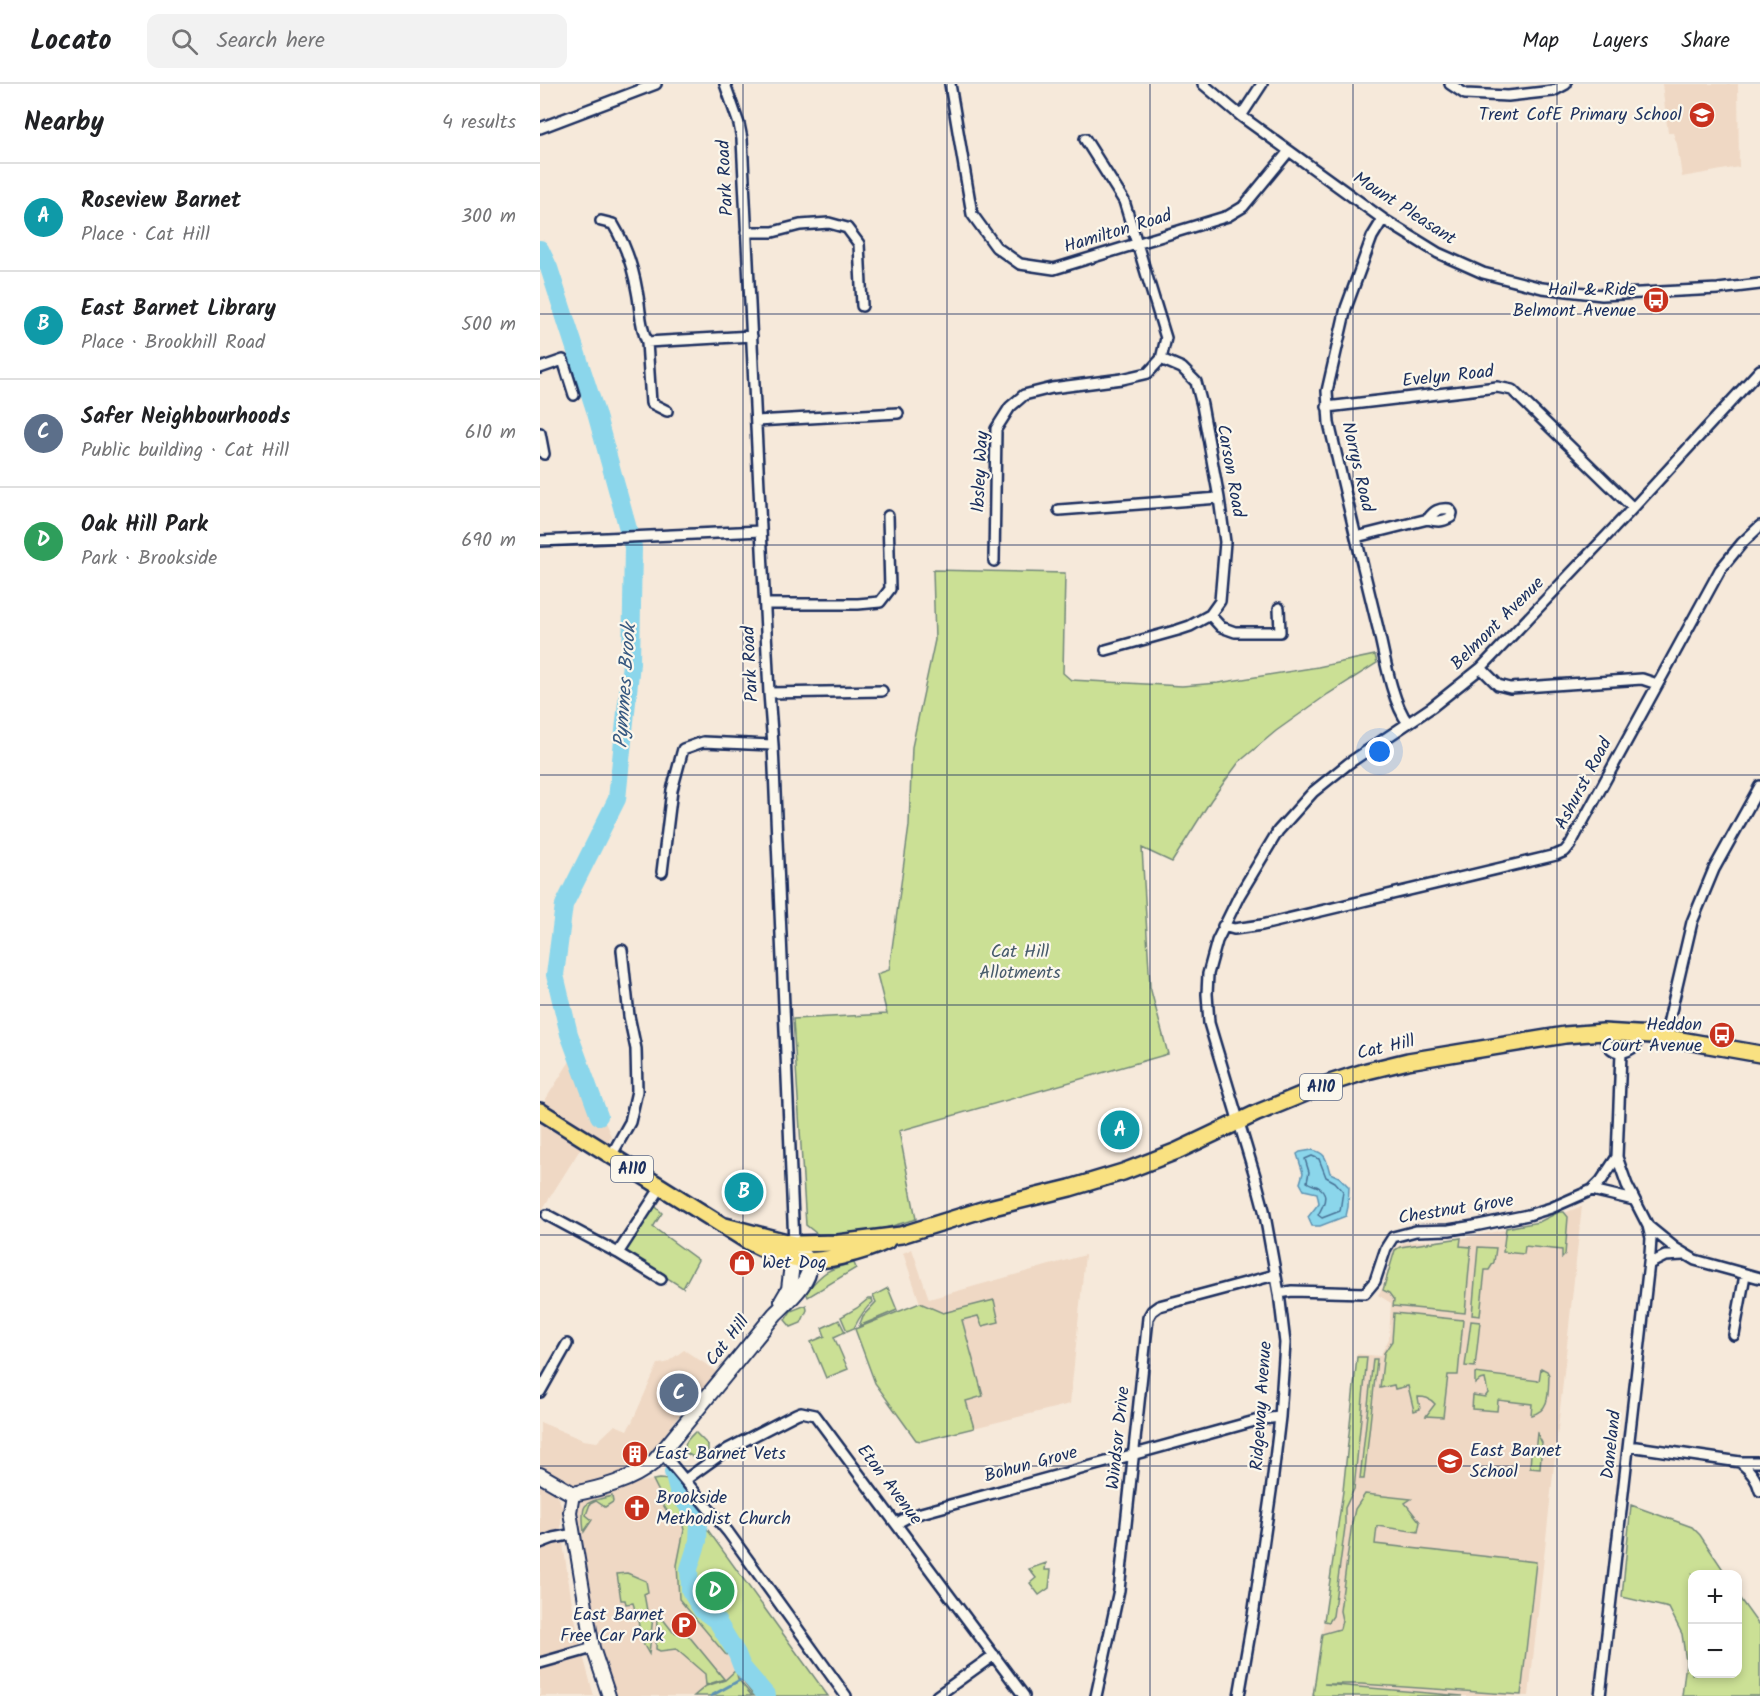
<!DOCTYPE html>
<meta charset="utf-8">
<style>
:root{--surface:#fff;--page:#f2f2f2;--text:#202124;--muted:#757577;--line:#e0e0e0;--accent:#c8321e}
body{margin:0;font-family:Kalam,sans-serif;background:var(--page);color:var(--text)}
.controls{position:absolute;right:18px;bottom:18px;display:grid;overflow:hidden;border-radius:12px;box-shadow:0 3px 9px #0003}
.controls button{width:54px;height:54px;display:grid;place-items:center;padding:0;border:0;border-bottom:2px solid var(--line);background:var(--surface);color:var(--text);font:30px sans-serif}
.you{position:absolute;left:840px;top:668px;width:21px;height:21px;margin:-15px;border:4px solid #fff;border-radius:50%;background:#1a73e8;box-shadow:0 0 0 9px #1a73e833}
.badge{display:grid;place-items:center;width:39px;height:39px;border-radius:50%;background:var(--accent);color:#fff;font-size:20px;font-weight:700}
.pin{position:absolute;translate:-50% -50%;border:3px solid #fff;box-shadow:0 2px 6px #0006}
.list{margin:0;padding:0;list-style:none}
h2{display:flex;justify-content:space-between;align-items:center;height:78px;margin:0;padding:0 24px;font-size:26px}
h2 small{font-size:20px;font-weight:400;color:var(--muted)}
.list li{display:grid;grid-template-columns:39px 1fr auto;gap:18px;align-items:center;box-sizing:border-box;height:108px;padding:0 24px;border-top:2px solid var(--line)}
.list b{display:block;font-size:22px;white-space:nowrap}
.list p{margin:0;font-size:20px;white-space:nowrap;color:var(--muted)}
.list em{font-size:20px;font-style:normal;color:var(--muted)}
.icon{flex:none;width:33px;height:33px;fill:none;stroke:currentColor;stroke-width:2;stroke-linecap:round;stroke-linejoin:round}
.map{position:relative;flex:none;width:1220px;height:1612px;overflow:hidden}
header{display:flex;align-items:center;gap:36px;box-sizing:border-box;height:84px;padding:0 30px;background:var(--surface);border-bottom:2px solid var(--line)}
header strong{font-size:28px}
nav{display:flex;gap:33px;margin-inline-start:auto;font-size:21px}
.search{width:420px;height:54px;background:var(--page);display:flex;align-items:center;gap:15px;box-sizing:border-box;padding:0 21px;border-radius:12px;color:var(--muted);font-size:22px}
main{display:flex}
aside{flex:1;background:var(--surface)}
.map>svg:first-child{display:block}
.built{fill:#efd8c4}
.green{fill:#cbe095;stroke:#73887a;stroke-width:1.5}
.water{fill:#8bd6eb;stroke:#5e93b3;stroke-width:1.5}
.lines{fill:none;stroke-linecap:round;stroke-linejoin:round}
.shore{stroke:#487296;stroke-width:1.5}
.stream{stroke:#5e93b3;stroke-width:3}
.river{stroke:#8bd6eb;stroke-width:18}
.minor-casing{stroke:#1b2f5e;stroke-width:14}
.tertiary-casing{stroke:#1b2f5e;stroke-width:16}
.secondary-casing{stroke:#1b2f5e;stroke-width:18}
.primary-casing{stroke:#1b2f5e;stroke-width:20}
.minor{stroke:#fbf7ec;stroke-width:9}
.tertiary{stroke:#fbf7ec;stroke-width:12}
.secondary{stroke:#fbf7ec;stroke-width:14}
.primary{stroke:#f9e181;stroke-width:15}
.grid{fill:none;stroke:#1b2f5e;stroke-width:1.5;stroke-opacity:0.55}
.labels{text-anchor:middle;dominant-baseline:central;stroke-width:4.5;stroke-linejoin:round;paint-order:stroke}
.shield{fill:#fbf7ec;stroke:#5e6b89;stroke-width:1.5}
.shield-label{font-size:16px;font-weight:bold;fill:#1b2f5e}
.poi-label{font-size:18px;fill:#1b2f5e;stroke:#fbf7ec;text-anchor:end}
.street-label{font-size:18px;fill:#1b2f5e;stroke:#fbf7ec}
.park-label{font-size:18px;fill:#475b6c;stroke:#fbf7ec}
.water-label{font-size:20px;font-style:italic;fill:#375981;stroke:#fbf7ec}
</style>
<header>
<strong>Locato</strong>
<div class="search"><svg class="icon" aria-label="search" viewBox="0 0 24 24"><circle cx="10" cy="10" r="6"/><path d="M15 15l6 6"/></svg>Search here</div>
<nav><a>Map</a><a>Layers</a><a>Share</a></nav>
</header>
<main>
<aside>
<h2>Nearby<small>4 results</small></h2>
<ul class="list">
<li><span class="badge" style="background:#0f9aa8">A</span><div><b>Roseview Barnet</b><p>Place · Cat Hill</p></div><em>300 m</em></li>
<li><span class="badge" style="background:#0f9aa8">B</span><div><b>East Barnet Library</b><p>Place · Brookhill Road</p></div><em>500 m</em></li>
<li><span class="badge" style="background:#5c6f8a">C</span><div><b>Safer Neighbourhoods</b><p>Public building · Cat Hill</p></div><em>610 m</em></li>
<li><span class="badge" style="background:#2e9e5b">D</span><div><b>Oak Hill Park</b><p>Park · Brookside</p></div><em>690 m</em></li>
</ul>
</aside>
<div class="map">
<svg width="1220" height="1612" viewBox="0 0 1220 1612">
<rect width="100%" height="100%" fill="#f6e9da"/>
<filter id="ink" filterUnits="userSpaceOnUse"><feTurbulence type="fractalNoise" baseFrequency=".0167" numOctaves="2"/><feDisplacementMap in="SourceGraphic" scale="12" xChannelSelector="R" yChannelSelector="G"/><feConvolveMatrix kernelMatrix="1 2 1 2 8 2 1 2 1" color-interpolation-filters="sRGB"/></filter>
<g filter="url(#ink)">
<path class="built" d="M1122,0h76l1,83 -57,10 -5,-33 -4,-11h-5z
M35,969l36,83 -3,6 -64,-40z
M0,1038l41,26 -41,65z
M1042,1122l-53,490h-216l30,-205 14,-137 23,2 9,-17 2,-36 -13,-8 5,-8 11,-38 9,-6 15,-2 35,-1 71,-14 18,-4z
M372,1165l17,50 156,-44 -15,149 -149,37 -5,-1 -41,-57 -20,-54 65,-26 -17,-50z
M144,1266l34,22 -21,25 -6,1 -22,31v6l-13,17 -34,30h19l12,-2 8,16 20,22 3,12 -7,35 49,89 3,-3 10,13v12l15,20h-145l-5,-14 -31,-188 -33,-19v-53l43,18 14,2 18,-17 12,5 5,-8 26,-58 8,-1z
M0,1401l17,9 5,13 -1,23 10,67 10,51 13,48h-54z"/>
<path class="green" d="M393,486l132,3 -2,100 8,7 111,6 36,-3 100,-16 57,-12 2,8 -49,31 -52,37 -37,31 -28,38 -39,62 -30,-14 8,139 18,67 -269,77 17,88 -34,10 -61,8 -15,-12 -13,-206 94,-5 -10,-40 12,-4 20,-144 3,-79 23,-107z
M111,1118l11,11 -9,14 45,33 -15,28 -61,-39z
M1019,1128h5l4,5 -3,38 -3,3v-8l-37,-4 -1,8 -21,-2 3,-24 33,-6z
M921,1154l-1,8 11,1 -6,66 -72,-7 1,-6 -5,-7 -6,-3 12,-40 5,-3z
M938,1163l18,1 -2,14 -5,8h-4l-5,46 -8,-1z
M314,1179l2,5 -48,29 -2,-5c18,-21 21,-23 48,-29z
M348,1204l9,22 -38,16 4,-10 13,-14 -3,-6z
M328,1215h4l1,3c-9,7 -14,16 -19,26l-7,3 -6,-14 16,-9z
M454,1216l5,22 -17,4 -4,-10 -16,4 21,76 -17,5 8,27 -53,13 -5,-1 -41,-57 -20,-54 65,-26 23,10z
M266,1221l1,5 -6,13 -10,4 -6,-7 6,-9z
M854,1229l69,7 -5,55h-10l-5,42 -17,-1 9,-12c-5,-6 -10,-7 -17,-7l2,12 -6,2 -6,-25 -13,3 -1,-4 -14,3 4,-35 8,-12z
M299,1236l6,12 -11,5 14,32 -22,9 -15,-36 14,-6 -3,-8z
M931,1237l9,1 -5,45 -10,-1z
M817,1273h10l-13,132 -9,19v19l-12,89 -4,6 -5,-1 19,-130z
M833,1275h4l-13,120h-4z
M1001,1284l6,3 2,4c-1,16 2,36 -18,40l1,-11 -34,-4 -1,11 -25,-2 1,-14 12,2 3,-4 -3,-14 -5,1 -5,4v-11l64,8z
M155,1348l13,13v7l-11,7 -11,-6c-3,-10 2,-14 9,-21z
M997,1349l5,10 -2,26 -10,-1 1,-15h4z
M120,1395l10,1 6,6 152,210h-74l-15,-20 -3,-10 3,-2 -9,-13 -4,4 -47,-56 -2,-34 7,-35 -3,-12 -10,-1 -11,-17 1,-4 -8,-16z
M825,1410l46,5 -6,4 15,19 -2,10 -41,-6 -2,18 161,18 -15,133 -160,-11h-37l138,12h-149l9,-62 18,-5 2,-9 -2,-9 12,-88 3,-14z
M72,1412l1,6 -8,5 -9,-6 -6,3 -4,11 6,5 -8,12c-4,-32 1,-29 28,-36z
M1091,1421l61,22 8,8 26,39h-34v100h46v-78l20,28 2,1v71h-78l4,-34 -4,-28 -13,-26 -47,-11z
M506,1479l-1,7h6l-2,18 -10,7 -9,-12 6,-5 -7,-9z
M87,1489l19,8 2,11 -4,2 4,22h5l-4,38 -8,-14 -3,-20 -5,-17 -7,1 -1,-4h-4l-4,-26z
M117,1533l5,1 11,14 15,3 36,44 -18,6 -1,-11 -29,-25 -16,2 -4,-2z
M196,1586l2,9 14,17h-58l12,-10 19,-6z"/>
<path class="water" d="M772,1066c15,3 14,10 18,23l9,4 10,10 -1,20 -2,9 -26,10h-8l-4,-9 11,-14 -2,-10 -13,-3 -4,-7 3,-10 -6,-19 3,-2z"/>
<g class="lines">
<path class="shore" d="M772,1072l7,3 7,18 9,5 8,9 -3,20 -18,7 -4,-3c4,-7 12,-20 2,-27 -4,-3 -9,-3 -13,-6l2,-10 -4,-13z"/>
<path class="stream" d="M171,1612l38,-21"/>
<path class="river" d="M0,165l9,19 47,145 37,134 -2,116 -14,136 -53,106 -9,70 14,59 30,82
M133,1388l6,23 20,25 -1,21 -9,28 1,21 12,20 15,11 20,33 5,13 25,29"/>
<defs>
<path id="minor" d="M185,0l14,40 3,15 27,554 4,52 21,499
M410,0l22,130 24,33 24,17 34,5 174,-53 15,-9 46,-56
M663,0l38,32 142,103 55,34 45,20 59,15 60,7 116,-6 42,-5
M910,0l15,10 43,2 45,-5 13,-7
M701,32l21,-32
M0,44l116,-44
M545,55l39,62 42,137 -5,21 21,9 14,14 6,23 17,93 6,44 -5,59 -10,14 -20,11 -12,4 -72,20
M843,135l-11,18 -26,71 -19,83 2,32c16,68 32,137 49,205 6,26 14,75 30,95
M61,137l12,3c12,20 20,43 24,67 4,19 2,32 10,51l105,-6
M206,148h27l27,-7 29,-2 18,5 12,16 3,62
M107,258l4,61 16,8
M0,284l23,-8 11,35
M787,323l170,-20 15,3 121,118
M216,337l142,-8
M0,349l4,21
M519,426l160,-12
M816,453l72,-18c9,3 14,3 23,-2l1,-4 -3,-4c-10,-1 -15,2 -21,10
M0,457l221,-10
M454,477l2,-132 14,-22 14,-12 28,-7 70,-9 26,-6 13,-14
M225,520h93l22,-2 10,-13 -2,-73
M670,531l11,12 14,5h45l-1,-24
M941,584l17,17 12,3 132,-9 15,5
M229,609l113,-2
M122,788l10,-82 11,-41 20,-7 70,3
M683,842l11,3 28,-4 294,-70 9,-4 5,-6 150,-275 22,-27 18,-17
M1063,948c4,19 17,27 33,13l3,-12
M1125,953l27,-115 22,-53 46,-83
M71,1072l19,-34 7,-31 -1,-42 -7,-33 -7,-66
M1052,1106l42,10
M7,1131l71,38 43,26
M1108,1142l27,22 20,12 65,18
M78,1169l43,-66
M1109,1180l16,-8 18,-1
M739,1209l13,-2 73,2 10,-12 11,-33 7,-11 23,-6 33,-1 25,-4 54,-11 23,-7 41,-18 9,-9 16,-24
M1194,1251l11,-60
M0,1308l27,-48
M1089,1362l111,16c10,8 17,16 20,29
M122,1369l66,79 118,164
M1200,1378h20
M145,1396l43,-31 68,-35 5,-2 14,3 209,281
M357,1439l13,-7 352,-97 18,-2
M0,1459l13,-5 21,-4
M0,1579l53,-15
M397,1612l57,-41
M556,1612l23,-106 29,-272 4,-7 7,-5 116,-31
M699,1612l14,-80 19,-132 8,-67 5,-74 -6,-50 -15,-83 -9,-34 -46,-153 -2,-29 1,-20 9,-33 22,-45 39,-65 35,-39 36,-29 83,-56 49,-39 152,-160 127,-138
M1060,1612l50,-442 1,-16 -3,-12 -21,-41 -10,-28 4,-104"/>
<path id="tertiary" d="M33,1410l-3,18 23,136 16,48"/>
<path id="secondary" d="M242,1217l7,-12 5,-41
M0,1391l33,19c29,-6 58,-13 81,-32l121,-148c11,-11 41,-36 33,-54 -2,-3 -5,-5 -7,-8"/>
<path id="primary" d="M0,1027l209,131c13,7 29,13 43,17 26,6 72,-7 95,-18
M185,1142l69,18 44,-1 63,-8 84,-26 85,-21 53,-16 54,-21 80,-38 73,-30 37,-12 41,-10 157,-26 38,-3 49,3 108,19"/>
</defs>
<use href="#minor" class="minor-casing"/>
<use href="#tertiary" class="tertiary-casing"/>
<use href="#secondary" class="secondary-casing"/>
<use href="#primary" class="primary-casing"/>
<use href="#minor" class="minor"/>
<use href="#tertiary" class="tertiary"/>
<use href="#secondary" class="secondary"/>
<use href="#primary" class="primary"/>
</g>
</g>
<path class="grid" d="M203,0v1612M407,0v1612M610,0v1612M813,0v1612M1017,0v1612M0,230h1220M0,461h1220M0,691h1220M0,921h1220M0,1151h1220M0,1382h1220"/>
<defs>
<symbol id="school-disc" viewBox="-11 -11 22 22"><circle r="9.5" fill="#c8321e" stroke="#fbf7ec"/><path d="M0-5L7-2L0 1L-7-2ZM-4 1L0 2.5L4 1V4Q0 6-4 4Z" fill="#fff"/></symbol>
<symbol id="bus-disc" viewBox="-11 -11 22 22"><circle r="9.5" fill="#c8321e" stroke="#fbf7ec"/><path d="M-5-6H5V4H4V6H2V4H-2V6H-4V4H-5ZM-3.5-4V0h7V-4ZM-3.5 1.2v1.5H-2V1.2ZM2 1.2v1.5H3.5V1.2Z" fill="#fff"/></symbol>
<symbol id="shop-disc" viewBox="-11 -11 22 22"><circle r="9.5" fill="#c8321e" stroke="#fbf7ec"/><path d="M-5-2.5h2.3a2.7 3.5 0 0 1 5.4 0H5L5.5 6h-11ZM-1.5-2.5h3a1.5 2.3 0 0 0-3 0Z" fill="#fff"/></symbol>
<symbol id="building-disc" viewBox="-11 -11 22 22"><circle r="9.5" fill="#c8321e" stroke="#fbf7ec"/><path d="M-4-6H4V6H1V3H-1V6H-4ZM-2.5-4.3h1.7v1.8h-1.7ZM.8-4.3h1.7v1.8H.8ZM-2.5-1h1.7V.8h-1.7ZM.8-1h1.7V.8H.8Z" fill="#fff"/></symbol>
<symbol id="church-disc" viewBox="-11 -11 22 22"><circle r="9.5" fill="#c8321e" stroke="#fbf7ec"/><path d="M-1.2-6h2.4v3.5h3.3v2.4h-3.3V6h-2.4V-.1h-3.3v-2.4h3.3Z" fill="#fff"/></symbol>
<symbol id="parking-disc" viewBox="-11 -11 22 22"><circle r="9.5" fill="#c8321e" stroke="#fbf7ec"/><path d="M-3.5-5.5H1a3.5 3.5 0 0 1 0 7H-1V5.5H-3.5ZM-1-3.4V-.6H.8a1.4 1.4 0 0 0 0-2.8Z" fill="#fff"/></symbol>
</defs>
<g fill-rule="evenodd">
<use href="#school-disc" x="1147" y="16" width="30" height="30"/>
<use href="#bus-disc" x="1101" y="201" width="30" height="30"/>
<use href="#bus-disc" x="1167" y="936" width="30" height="30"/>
<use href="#shop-disc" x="187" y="1164" width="30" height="30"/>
<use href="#building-disc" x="80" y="1355" width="30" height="30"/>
<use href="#school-disc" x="895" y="1362" width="30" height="30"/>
<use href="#church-disc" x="82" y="1409" width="30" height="30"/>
<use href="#parking-disc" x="129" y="1526" width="30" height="30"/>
</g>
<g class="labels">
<g class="shield">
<rect x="760" y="990" width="42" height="26" rx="4.5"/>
<rect x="71" y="1072" width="42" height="26" rx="4.5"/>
</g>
<g class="shield-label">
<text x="781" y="1003">A110</text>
<text x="92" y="1085">A110</text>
</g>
<g class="poi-label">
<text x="1142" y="31">Trent CofE Primary School</text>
<text x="1096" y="206">Hail &amp; Ride<tspan x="1096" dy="21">Belmont Avenue</tspan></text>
<text x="1162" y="941">Heddon<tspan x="1162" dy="21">Court Avenue</tspan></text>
<text x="222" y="1179" text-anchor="start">Wet Dog</text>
<text x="930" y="1367" text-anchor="start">East Barnet<tspan x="930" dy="21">School</tspan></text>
<text x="115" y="1370" text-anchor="start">East Barnet Vets</text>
<text x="116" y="1414" text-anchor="start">Brookside<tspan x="116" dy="21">Methodist Church</tspan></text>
<text x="124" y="1531">East Barnet<tspan x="124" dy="21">Free Car Park</tspan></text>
</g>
<g class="street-label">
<text transform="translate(186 94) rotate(-93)">Park Road</text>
<text transform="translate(864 125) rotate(33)">Mount Pleasant</text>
<text transform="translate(578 148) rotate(-17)">Hamilton Road</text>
<text transform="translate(908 293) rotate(-6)">Evelyn Road</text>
<text transform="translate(817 383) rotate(77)">Norrys Road</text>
<text transform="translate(690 387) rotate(80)">Carson Road</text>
<text transform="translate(441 388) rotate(-87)">Ibsley Way</text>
<text transform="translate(958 540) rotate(-45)">Belmont Avenue</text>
<text transform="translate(211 580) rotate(-93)">Park Road</text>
<text transform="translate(1044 700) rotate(-62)">Ashurst Road</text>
<text transform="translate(846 964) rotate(-13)">Cat Hill</text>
<text transform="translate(916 1126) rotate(-9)">Chestnut Grove</text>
<text transform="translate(188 1257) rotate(-52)">Cat Hill</text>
<text transform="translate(722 1322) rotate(-86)">Ridgeway Avenue</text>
<text transform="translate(579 1354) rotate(-84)">Windsor Drive</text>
<text transform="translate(1072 1361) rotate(-84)">Daneland</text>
<text transform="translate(491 1381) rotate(-15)">Bohun Grove</text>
<text transform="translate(349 1401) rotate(53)">Eton Avenue</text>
</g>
<g class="park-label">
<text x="480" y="868">Cat Hill<tspan x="480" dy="21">Allotments</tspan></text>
</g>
<g class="water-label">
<text transform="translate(86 602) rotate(-86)">Pymmes Brook</text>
</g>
</g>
</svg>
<div class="controls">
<button>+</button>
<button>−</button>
</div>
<div class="you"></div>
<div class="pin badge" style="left:580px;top:1046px;background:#0f9aa8">A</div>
<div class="pin badge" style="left:204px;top:1108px;background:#0f9aa8">B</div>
<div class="pin badge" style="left:139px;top:1309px;background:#5c6f8a">C</div>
<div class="pin badge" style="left:175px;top:1507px;background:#2e9e5b">D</div>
</div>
</main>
